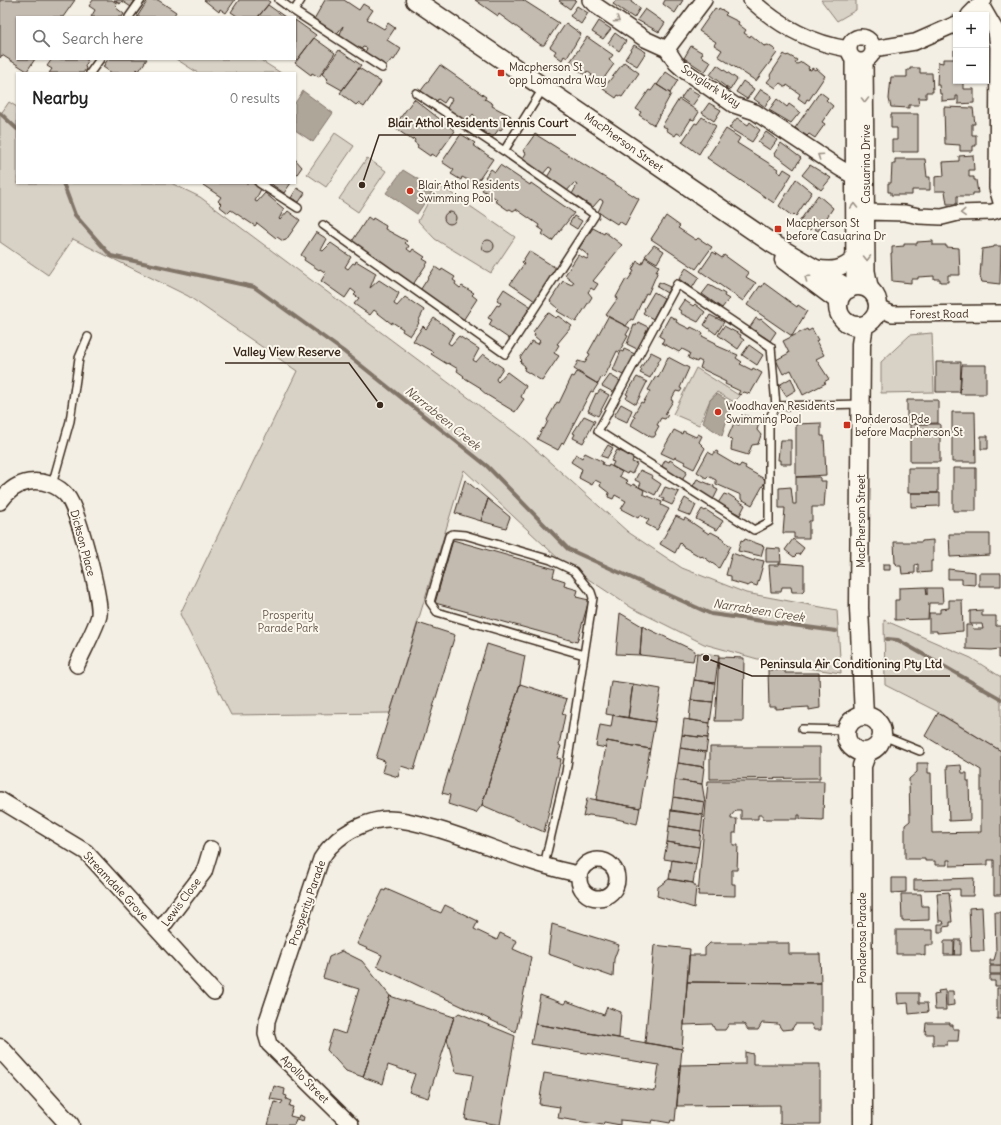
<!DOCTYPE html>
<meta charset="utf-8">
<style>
:root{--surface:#fff;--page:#f6f6f6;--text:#222;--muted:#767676;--line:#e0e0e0}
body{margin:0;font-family:Delius,sans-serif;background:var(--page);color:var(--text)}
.controls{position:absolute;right:12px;top:12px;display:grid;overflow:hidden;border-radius:0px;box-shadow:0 1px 3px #0004}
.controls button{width:36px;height:36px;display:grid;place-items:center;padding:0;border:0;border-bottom:1px solid var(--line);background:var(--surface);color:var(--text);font:20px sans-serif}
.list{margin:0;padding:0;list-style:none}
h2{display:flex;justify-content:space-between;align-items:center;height:52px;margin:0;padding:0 16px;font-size:17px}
h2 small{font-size:13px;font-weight:400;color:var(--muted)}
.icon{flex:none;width:22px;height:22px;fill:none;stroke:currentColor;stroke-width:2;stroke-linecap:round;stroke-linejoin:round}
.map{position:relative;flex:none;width:1001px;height:1125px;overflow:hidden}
.search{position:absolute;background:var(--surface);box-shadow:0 1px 3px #0004;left:16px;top:16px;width:280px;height:44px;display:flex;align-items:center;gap:10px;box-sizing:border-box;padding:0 14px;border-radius:0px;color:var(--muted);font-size:15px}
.panel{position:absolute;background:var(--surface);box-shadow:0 1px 3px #0004;left:16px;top:72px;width:280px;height:112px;border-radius:0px}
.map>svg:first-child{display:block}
.green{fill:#d8d1c6;stroke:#8a7e72}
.water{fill:#afa69a;stroke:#817468}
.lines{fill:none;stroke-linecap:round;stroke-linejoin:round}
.stream{stroke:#817468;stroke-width:4}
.building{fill:#c3bbb0;stroke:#3b2a1e}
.service-casing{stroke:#3b2a1e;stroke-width:10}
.minor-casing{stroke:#3b2a1e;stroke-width:18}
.tertiary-casing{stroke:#3b2a1e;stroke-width:21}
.service{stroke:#fbf7ec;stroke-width:7}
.minor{stroke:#fbf7ec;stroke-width:15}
.tertiary{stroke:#fbf7ec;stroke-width:18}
.oneway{stroke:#9b9085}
.poi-dot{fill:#c8321e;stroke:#fbf7ec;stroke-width:1.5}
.labels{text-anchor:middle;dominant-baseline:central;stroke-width:4;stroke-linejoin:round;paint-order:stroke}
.poi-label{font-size:11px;fill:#3b2a1e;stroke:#fbf7ec;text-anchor:start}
.street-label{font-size:11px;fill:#3b2a1e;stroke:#fbf7ec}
.park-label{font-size:11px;fill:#625448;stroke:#fbf7ec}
.water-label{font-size:12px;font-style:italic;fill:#645549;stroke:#fbf7ec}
.leader{fill:none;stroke:#3b2a1e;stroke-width:1.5}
.callout-dot{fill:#3b2a1e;stroke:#fbf7ec;stroke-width:1.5}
.callout-label{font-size:12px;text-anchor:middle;font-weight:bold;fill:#3b2a1e;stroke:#fbf7ec;stroke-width:4;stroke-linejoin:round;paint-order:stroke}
</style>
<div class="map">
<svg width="1001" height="1125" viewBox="0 0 1001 1125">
<rect width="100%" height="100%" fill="#f3efe4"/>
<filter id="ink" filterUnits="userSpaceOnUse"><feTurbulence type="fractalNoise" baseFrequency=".025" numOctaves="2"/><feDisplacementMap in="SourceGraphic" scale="8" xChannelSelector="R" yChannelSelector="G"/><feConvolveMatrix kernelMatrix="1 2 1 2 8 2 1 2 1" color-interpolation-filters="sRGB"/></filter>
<g filter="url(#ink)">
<path class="green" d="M821,0h35v10l-19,11z
M176,59h83l22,14h-83z
M9,102l8,5v76h154l29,14 324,242 104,93 54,36 64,25 91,17 4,63 -69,-10 -68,-19 -72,-36 -71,-47 -97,-91 -74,243 -159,2 -51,-101 117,-243 -109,-75 -115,-57 -25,36 -48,-33v-127z
M335,133l19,13 -28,41 -19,-13z
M367,158l19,13 -28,41 -19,-13z
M438,184l77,53 -24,36 -56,-34 -17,-18z
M932,333l2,59 -53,1v-31l29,-27z
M696,368l44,28 -6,6 -17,-10 -7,8 -11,25 -26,-11z
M884,620l87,38 30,19v74l-65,-40 -51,-26z"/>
<path class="water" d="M303,91l30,22 -20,29 -18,-12v-27z
M403,170l31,19 -17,25 -31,-21z
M717,394l15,9 -10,33 -19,-13 7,-23z"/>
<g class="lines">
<path class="stream" d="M0,113l17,16
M63,183l12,32 36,41 143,31 89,64 144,115 81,83 143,65 125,17
M887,639l11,1 103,59"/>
</g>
<path class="building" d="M0,0h75l-12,17h-46v42h18l-8,12 -25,-16 -2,3z
M93,0h19l6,4 -3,3 9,7 -2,3h-31l4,-7 -6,-4z
M114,0h21l-4,7 -9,-6 -2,3z
M148,0h10l18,12 -3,5h-36z
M204,0h31l-9,13 -6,-4 -1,3z
M239,0h28l3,2 -12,15h-22l1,-1 -6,-4z
M325,0h19l15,10 4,-6 10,6 -6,9 17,10 4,-6 7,5 -8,12 14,9 -7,11 -2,-1 -8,9 -20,-13 3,-7 -4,-1 -3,4 -21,-14 4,-11 -8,10 -22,-15z
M475,0h48l36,23 -15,22h-3l-42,-31 -1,2z
M560,0h16l-6,9 -11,-8z
M616,0h16l-1,2 9,6 -6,10 -21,-14z
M665,0h18l-8,13 -12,-9z
M268,5l17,12h-27z
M577,6l11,7 -7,11 -11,-8z
M715,8l3,2 1,-2 8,5 -2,2 14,7 -1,2 8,6 -2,3 6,4 1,-2 13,11 4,-1 8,5 -1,1 2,2 -21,28 -38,-25 4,-6 -8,-5 2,-3 -17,-11z
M645,9l20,14 -6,9 -22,-12z
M295,20l21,15 -19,25 -2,-1z
M599,21l12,8 -8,10 -11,-7z
M566,23l15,11 -14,24 -3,-2 -2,4 -8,-6 2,-3 -6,-4z
M615,33l11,8 -7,10 -11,-8z
M587,37l26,18 -4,5 5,4 -15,21 -10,-7 3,-3 -5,-4 -2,4 -10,-7 2,-2 -7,-4z
M314,38l21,15 -16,24 -7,-4 -1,2 -16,-12z
M634,45l12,7 -9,14 -12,-7z
M691,46l12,7 -2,3 10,6 -6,10 -21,-14z
M339,50l22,15 -19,25 -16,-9 2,-2 -6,-5z
M954,50h2v31h7v8h11v14l-16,1v-8h-2v4l-14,1v-7h-2l-1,-9h-2l1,-23 5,1v-4h11z
M784,54l3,2 1,-1 9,5 -2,3 2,1 5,-2 7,5 -1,2 3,1 1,-2 3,2 1,-2 9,8 -16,24 -2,-1 -2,4 -7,-5 2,-4 -13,-9 -1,2 -6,-4 -4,5 -9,-6 4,-5 -1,-2z
M52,59h33l3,2 -3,5 1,3 -3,4h-34l3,-4 -5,-3z
M108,59h39l-8,12 -2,-2 -2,4h-23l-9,-6z
M624,62l15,11 -17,24 -4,-2 -2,3 -13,-9z
M440,65l46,32 -2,3 1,-1 8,5 -1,2 19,10 -10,14 -2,-1 -6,8 -4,-3 -1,1 -16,-13 4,-5 -3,-3 -8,9 -19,-13 6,-11 -4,-2 -4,6 -6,-4 -1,2 -6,-4 -1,2 -10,-7z
M717,65l20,14 -7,11 -20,-15z
M359,68l22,14 -17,25 -6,-4 -2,2 -16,-12z
M910,68h10v5h12l1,19h-7v6h-8l1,7h-10v3l-18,-1 -2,-8 2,-22h16v-7h3z
M666,72l12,8 -8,13 -13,-8z
M743,81l11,8 -7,10 -11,-7z
M656,84l15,10 -17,31 -15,-10 2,-3 -5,-3 13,-19 2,1z
M688,88l12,7 -8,11 -11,-8z
M761,89l11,7 -7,11 -11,-8z
M820,92l8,6 -2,2 7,6 -11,16 3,2 -10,14 -6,-4 -2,2 -12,-8z
M414,99l41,32 -19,26 -5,-3 -1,2 -13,-9 1,-2 -4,-3 1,-2 -2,-2 -1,2 -17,-12 2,-2 -2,-1z
M679,99l20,13 -5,8 -3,-1 -10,16 -4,-2 -2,3 -9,-6 1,-2 -5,-2z
M777,99l10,8 2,-3 11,8 -9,11 -22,-13z
M709,103l12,7 -7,11 -12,-8z
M944,107l29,1 2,16h-3v11h4v11h-3v5h-13v-6l-15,-1z
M891,114h27v38h-26v-12h5v-12h-6z
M702,117l14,9 -17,28 -17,-12 13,-19 2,1z
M737,118l11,7 2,-3 10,8 -8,12 -23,-14z
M726,129l14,9 -3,5 41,26 -1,2 4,3 3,-5 8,5 -18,29 -67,-45z
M766,132l11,8 -7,10 -12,-8z
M461,134l14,9 -2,2 20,14 -17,25 -14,-7 -1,3 -10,-6 3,-4 -12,-8z
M535,134l104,65 -14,26 -6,-4 -2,3 -19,-12 5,-11 -3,-2 -7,8 -21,-13 5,-9 -3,-2 -8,9 -20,-13 6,-10 -3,-2 -7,8 -21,-13 5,-9 -3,-2z
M781,143l20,15 -7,11 -20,-15z
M973,155l1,15h-5v7h5v3h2l2,13h-5v3h-16v8h-10l-2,-13h-10v-14l9,-1 -1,-14 16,-1v-5z
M295,159l7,8 -7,10z
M895,159h30l2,18h3v13h-18v5h-21v-3h-3v-9h3l1,-19h3z
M500,165l30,20 1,-2 43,30 -22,28 -10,-7 2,-3 -6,-4 1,-2 -23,-16 -3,2 -3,-2 -2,1 -13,-9 2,-2 -15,-9 7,-10 -4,-3 6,-8 4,3z
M810,165l21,13 -10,12 -19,-15z
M796,179l16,13 -16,24 -2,-2 -2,2 -13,-10z
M200,183h52l9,6 -6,12 2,1 8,-9 19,16 -5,10 1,1 8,-9 12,9 -14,20 -3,1 -6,-4 -1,1 -19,-15 -2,3 -24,-16 -3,3 -9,-7 2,-2 -3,-3 3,-4z
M270,183h21l-7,10z
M297,188l8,5 -6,9 -8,-4z
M818,195l15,13 -15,23 -6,-4 -2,3 -11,-8z
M444 218a6 6 0 1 1 12 0a6 6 0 1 1-12 0Z
M574,216l8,5 -5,8 -8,-5z
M666,216l14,10 -2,2 18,12 2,-2 14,9 -16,22 -45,-30z
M368,217l4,3 1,-2 13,8 -1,3 22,12 -2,2 4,3 -2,3 4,3 2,-3 12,8 -2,2 5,3 -16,24 -61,-43z
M593,228l11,6 1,-2 17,13 -29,36 5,3 -4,6 -3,-2 -3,4 4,5 -16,25 -19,-11 2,-2 -9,-8 13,-20 9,4 2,-3 -9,-7 13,-20 9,4 2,-3 -10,-8z
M316,232l11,7 -6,11 2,1 8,-8 20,14 -6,10 3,2 5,-6 2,1 1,-3 20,12 -6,15 9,-8 20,13 -5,11 3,2 8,-9 19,13 -6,12 1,1 -9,13 -8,-5 1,-2 -11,-7v2l-18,-14 -4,5 -16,-11 5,-6 -5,-3 2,-2 -5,-4 -6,9 -24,-17 5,-8 -6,-4 -1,1 -15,-10 1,-2 -4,-3z
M482 246a6 6 0 1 1 12 0a6 6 0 1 1-12 0Z
M933,241v4h13v2l13,1 1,27h-12v7h-8v-3h-6v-3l-16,1v2h-7v4l-19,-2 -1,-28h1v-6l12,-1v-2h13v-2z
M654,245l10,6 -7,12 -12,-7z
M994,246h7l-1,38 -18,-2 -2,-6 2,-27 12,-2z
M529,251l27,17 -21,33 -25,-17 14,-20 -2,-2z
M713,252l9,6 2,-3 25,18 -3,4 10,6 -13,18 -43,-30z
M645,257l14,9 -3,5h2l-10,23 -2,-1 -13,27 -2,-1 -5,7 -20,-11 12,-17 -2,-1 10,-18 2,1 6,-9 -2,-1 5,-9 5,3z
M435,267l6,4 1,-2 13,8 -2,3 3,2 -1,2 5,4 2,-2 12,7 -2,2 5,4 -15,23 -43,-30z
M686,268l13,9 -7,11 -13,-9z
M659,282l11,5 -3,6 -10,-6z
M764,283l33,24 1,-2 9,6 -15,25 -45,-31 13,-19 2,1z
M709,285l16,9 -1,2 5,3 -7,9 -20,-14z
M504,289l29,19 -22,32 -22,-15 3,-5 -4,-2 9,-13 2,1 2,-3 -4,-3z
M654,292l10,6 -11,21 -10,-6 2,-3 -1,-1z
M684,300l9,6 2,-2 10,8 -7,10 -18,-9 1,-2 -3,-2z
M549,313l7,5 2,-2 14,10 -15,18 2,1 -5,8 5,3 -17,25 -18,-11 1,-4 -5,-4 2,-2 -2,-2 12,-17 6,3 2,-3 -6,-5 1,-2 -2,-2 13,-18z
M710,315l14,7 -8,12 -12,-9z
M670,316l7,4 -1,2 14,7 1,-2 12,6 -1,3 14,7 -1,2 23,10 -2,3 6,4 -2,2 12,6 1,-2 9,5 -12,21 -6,-2 -3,3 -3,-1 2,-3 -15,-7 1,-2 -6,-3 1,-1 -21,-10 2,-6 -4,-2 -1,2 -9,-4 2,-5 -8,-4 -3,3 -17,-9 2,-4 -5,-3z
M608,317l22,11 -4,7 2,1 -9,16 -2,-1 -13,27 -2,-2 -4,8 -24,-15 4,-8 7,2 5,-9 -2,-1z
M434,318l20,14 -6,11 3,2 8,-9 20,13 -6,11 3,2 7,-8 20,14 -7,11 1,2 1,1 9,-10 19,14 -5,11 3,2 -9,13 -28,-17 -7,-6 1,-1 -18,-11 1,-1 -7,-5 1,-2 -10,-6 -1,1 -16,-10 2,-2 -20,-11 10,-15 3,3z
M756,318l4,2 1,-1 15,13 -6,9 -20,-14z
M638,322l10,5 -4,9h2l-7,14 -12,-6 7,-19 2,1z
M724,326l17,9 -1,2 4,3 -6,9 -20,-14z
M807,329l1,2 4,-2 6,11 -2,1 8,14 -8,4 13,20 -5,3 2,1 -23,12 -12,-25 -8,4 -7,-14 13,-7 -6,-12z
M749,345l14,10 -6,10 -15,-10z
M624,349l11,5 -9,19 -1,-1 -2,3 -10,-5 8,-19 2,1z
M651,352l10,5 -11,21 -10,-5 2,-3 -2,-1z
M668,357l21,11 -9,20 2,1 -2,3 -4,-1 -5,9 2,1 -8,13 3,1 -3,4 -4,-1 -4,7 2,1 -4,7 1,1 -2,3h-3l-20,-12 4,-8 -2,-1 8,-14 2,1 7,-12 -2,-1 8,-14 2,2z
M936,362h25l-1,30h-24z
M962,365h24v29h-26z
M577,372l21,12 -5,8 -2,-1 -28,53 -1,-1 -4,7 -21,-11 6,-11 1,1 4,-8 -1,-1 10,-18 2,1 13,-27 2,1z
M610,375l10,6 -5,12 -13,-7z
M637,377l10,5 -11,22 -10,-6 2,-3 -2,-1z
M791,378l5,12 -10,6 -7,-11z
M600,390l9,5 -11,21 -10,-5 8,-18 1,1z
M907,400h31v23l-31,1z
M621,404l11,6 -5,12 -13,-6z
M952,412h23l1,50h-24z
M744,415l16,5 -3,10 4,5 -3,9 -6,1 -4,10 -17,-5 1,-9 -4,-4 6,-14 5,2z
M584,416l11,5 -12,22 -10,-5 2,-4 -2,-1z
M821,423v13h3l2,39 -30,2v-53z
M910,424h30v38h-30z
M674,430l8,4 1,-3 13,6 2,-3 4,2 -3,6 6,6 -11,21 -10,-5 1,-2 -10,-5 -1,2 -13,-6z
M981,436h7v13h-7z
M780,440h11v24h-11v-4h-2z
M608,445l5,3 -6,10 -6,-2z
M617,450l17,7 -2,5 5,2 -5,10 -4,-2 -1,2 -15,-8 2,-4 -3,-1z
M716,451l2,1 -1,2 22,13 2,-3 5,2 -1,2 21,12 -14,25 -11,-6v-4l-25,-11v-4l-8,-4 -2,2 -9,-6 11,-20 5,3z
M585,453l18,9 -1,2 6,3 1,-2 13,7 -3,4 9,5 -2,2 6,3 1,-2 11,6 -1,4 19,8 -1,3 8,4 -12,21 -11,-6 3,-4 -9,-5 -2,3 -17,-9 5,-8 -11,-6 -2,4 -5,-2 1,-4 -9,-7 1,-3 -6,-3 -3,5 -13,-7 3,-9 -11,-7 5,-8 6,4z
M665,460l4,2 1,-2 17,11 -5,10 -22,-11z
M908,468h30v25h-30z
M953,468h23v43h-23z
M640,470l13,6 -1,2 9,6 -6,11 -16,-8 2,-4 -6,-3z
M796,477h24v4h6l-2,26h-12v14h-3v17h-15v-5h-11l2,-25h-6v-20l12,-1 2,17h3z
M697,479l17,7v2l4,2 -5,10 -21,-12z
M465,480l23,19 -7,22 -26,-8z
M665,487l14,5 -7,13 -9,-4 1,-2 -4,-2z
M911,493h29v13l-29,1z
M724,494l3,1 1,-1 17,11 -5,10 -22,-12z
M685,498l11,7 -5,11 -13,-5z
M488,499l22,18 -4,11 -25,-7z
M702,509l3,2 1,-1 17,11 -6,9 -21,-11z
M676,516l8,4 1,-2 24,16 2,-2 13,7 -1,2 8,5 -12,22 -17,-12 -1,1 -19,-11v-1l-2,-2 -5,10 -15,-9z
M949,534h41v21l-40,2z
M745,539l19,7 -3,10 -23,-5 3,-11 3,1z
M793,539l11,9 -5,7 -2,-1 -3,3 -9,-7z
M453,540l102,29 -2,8 12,4 -1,5 14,4 -2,7 13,3 -12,42 -142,-39z
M933,540v21h-2v11l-13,1v-9l-3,1v8l-13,1 -1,-8h-4l-1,-3h-1l-1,-21h28v-1z
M766,548l14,1 1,13h-15z
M732,553l22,8 1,-2 9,2 -7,25 -6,-2 -3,2 -17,-5v-5l-5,-1z
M779,563l25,2v25l-2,2h-10l-1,-5h-9l-1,5h-10l-2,-27h10z
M883,564h7v6h-7z
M948,569l27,3v13l-13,-1v-5h-14z
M979,573h22v13h-22z
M926,587l1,8v-7h15l1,15h-14l-1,16 -33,1v-20h4v-12z
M949,600h13l1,31 -26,2v-2h-8v-18h11v-4l9,-1z
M982,610v6h14v10h5v32h-2v-9l-8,1 -25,-1v-24h6l1,4h10l-1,-5h-12v-13z
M620,613l22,13 -2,29 -24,-1z
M418,623l37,12 -41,135 -13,-4 -3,11 -16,-5 3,-11 -9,-3z
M642,626l53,25 -2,10 -53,-6z
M487,644l38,12 -5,28 -38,121 -6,8 -28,-9 2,-9 -8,-2z
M697,653l22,2 -4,28 -21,-3z
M719,657l25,1 -1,63h-28z
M768,670h17v3h34l1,35 -11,2v-3l-33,2v-2h-7z
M694,680l21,3 -2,19 -22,-2z
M611,681l22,3 -5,34 -22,-4z
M520,684l47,15 -5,15 3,1 -6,30 2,1 -4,12 4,1 -17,73 -62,-27z
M633,684l28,5 -6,33 -27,-4z
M691,700l22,2 -3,21 -21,-3z
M938,713l63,38v144h-7v-35h-6v5l-38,1v-6h-3v5h-12v-4h-10v-2h-20v-34l5,-4 -1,-42 8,-7v-9h11v10h3l1,60 49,-1v-62l-56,-34z
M613,715l42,7 -5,27 -43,-8 -1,7 -10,-2 4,-21 11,2z
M684,719l26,4 -2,15 -26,-3z
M682,735l26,3 -2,14 -26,-4z
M607,741l43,8 -10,59 -44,-8z
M710,747h110v31l-110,1z
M680,748l26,4 -2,15 -26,-4z
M678,763l26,4 -2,17 -27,-4z
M961,765l1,8h5v8h2l1,39 -21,1 -2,-55z
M675,780l27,4 3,18 -32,-5z
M708,781h116l-1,39 -23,-1v-4h-2v4h-35v-4h-5v4h-17v-9h-5l-5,6v3h6l-1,14h-3v12h5l-1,25h-5v14h3v12l-37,-1z
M673,797l32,5 -2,13 -32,-4z
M587,798l53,10 -3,16 -24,-6 -24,-3 -6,2z
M671,810l32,5 -2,16 -32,-5z
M669,826l32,5 -2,16 -32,-5z
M667,842l32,5 -3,17 -32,-5z
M672,860l24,4 -3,19 -24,-4z
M892,878h14v14l-14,1z
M974,878l-1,18h-13v-7l-46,1v-10z
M669,879l24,4 3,4 -2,21 -37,-12 1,-9z
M386,889l55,24 4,-8 33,16 -4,8 23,11 3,-7 17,8 -4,8 18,8 -15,75 -139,-66 5,-11 -25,-11 26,-54 2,1z
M949,892l3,30h-2v4l-7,1v5h-5v-8h6l-1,-3h-4l-2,-28z
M901,894h20l1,12h7v14l-27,1z
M982,907l2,44h-13l-2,-43z
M995,912h6v53h-11v-5h4l2,-7z
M552,924l67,21 -5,14 -1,18 -65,-23z
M896,930h37v15h-8v11l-5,-2h-24z
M955,940h6v15h-7z
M944,941h10v14h-10z
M710,943h79v11h31l1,29 -134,-1 2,-27h16v-7z
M654,945l36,4 -8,100 -37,-6z
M342,951l20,10 28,35 -27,81 -17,-6 -19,-21 6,-20 12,4 14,-45 -36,-11 6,-21z
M990,966h11v8h-11z
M990,975h11v11h-6v-5h-5z
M687,982l134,1v47h-7l-3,-6h-16l-3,5 -10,1 -4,-6 -16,-1 -4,7h-10l-4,-6h-15l-4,6h-10l-3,-6 -28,1z
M997,988h4v31h-4z
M945,990l1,20h-11l-1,-15 5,-1 -1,-3z
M947,991h6l1,14 -7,1z
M897,993h22v10h8l1,9 -19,2 -1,-11 -10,1z
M540,995l24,9 2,-3 38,14 3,-8 14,5 -2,26 -84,-14z
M390,996l64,21 -26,81 -19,-6 6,-18 -27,-9 -5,19 -20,-7z
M459,1013l56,23 -15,89 -35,-6 8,-44 -17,-3 -9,-33 7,-22z
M926,1023h24v2h3v4h6l-1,12h-11v4h-14v-11h-8z
M535,1024l147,25 -7,72 -4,-1 -1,3 -17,-3 -1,3 -32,-3v5l-16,-3 -1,3 -45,-7 2,-11 -21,-3 5,-31 111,18 4,-26 -128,-21z
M745,1052l8,2v10h67v60h-40v-19l-103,1 3,-41 65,-1z
M274,1086l11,3 -1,6 3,1 -1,3 5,2 -2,5 4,1 -3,9 8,2 1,-3 5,2 -1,4 -7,-2 -2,6h-26l7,-23 6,2 2,-3 -13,-2z"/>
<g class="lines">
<defs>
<path id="service" d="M279,0l15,11 7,-11
M294,11l88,57
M129,17l12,-17
M90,73l10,-14
M416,93l88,58
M259,183l39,25
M323,225l182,129 90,-139 -91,-64 40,-64
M776,406l-7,13v103l-15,8 -156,-99 79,-147 94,63 5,59 85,-2
M52,485l18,-64 9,-63 9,-21
M802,729l45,1
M883,736l37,15
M544,865l22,-93 18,-117 -147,-43 -7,-10 19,-66 4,-2 12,1 86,25 23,11 17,21 2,6 -9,57"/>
<path id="minor" d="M590,0l5,5 50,34 22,10 9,14 9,8 49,34 21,7 83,55 15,9
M751,0c28,26 59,43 97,49
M981,5l15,26 2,16 -1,141 4,14
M969,15l15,-15
M849 49a12 12 0 1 1 24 0a12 12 0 1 1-24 0Z
M667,49l37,-49
M873,49l42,-7 41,-18
M853,59l1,228
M865,61l2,210 4,20
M866,212l39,1 14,3 23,1 16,-4 34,-1 9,-3
M816,268c16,2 26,2 38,-10
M879,308l13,6 109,-1
M0,502c7,-10 16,-18 29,-20 14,-2 29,3 38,14 11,13 34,102 32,119 -1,9 -18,40 -22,50
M0,800l86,52 128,140
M579 879a19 19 0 1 1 38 0a19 19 0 1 1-38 0Z
M159,931l45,-59 7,-23
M351,1125l-82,-81 -3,-10 1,-13 54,-162c3,-4 6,-10 11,-14 13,-14 38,-26 57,-26 15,0 30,5 45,9 49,14 95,37 145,46"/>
<path id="tertiary" d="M415,0l358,244 76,45
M784,260l55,41
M838 306a20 20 0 1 1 40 0a20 20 0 1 1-40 0Z
M864,716l-5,-108 2,-264 3,-19
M846 734a18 18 0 1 1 36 0a18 18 0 1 1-36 0Z
M0,1048l70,77
M863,1125l-1,-359 5,-14"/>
</defs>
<use href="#service" class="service-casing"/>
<use href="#minor" class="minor-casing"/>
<use href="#tertiary" class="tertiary-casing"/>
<use href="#service" class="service"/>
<use href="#minor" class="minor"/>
<use href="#tertiary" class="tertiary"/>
</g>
<defs><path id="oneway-chevron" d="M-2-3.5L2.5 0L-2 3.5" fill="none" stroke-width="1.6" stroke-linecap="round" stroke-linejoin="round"/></defs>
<g class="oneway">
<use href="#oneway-chevron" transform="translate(617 20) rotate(34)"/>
<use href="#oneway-chevron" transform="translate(865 100) rotate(90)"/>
<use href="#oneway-chevron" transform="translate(820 156) rotate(-146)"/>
<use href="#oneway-chevron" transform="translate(854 206) rotate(-91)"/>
<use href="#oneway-chevron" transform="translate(963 213) rotate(177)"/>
<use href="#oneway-chevron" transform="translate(867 258) rotate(89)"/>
<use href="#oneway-chevron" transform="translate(807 278) rotate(-145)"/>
</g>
</g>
<g class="poi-dot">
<rect x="497" y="69" width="8" height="8" rx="2"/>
<circle cx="410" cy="191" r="4"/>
<rect x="774" y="225" width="8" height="8" rx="2"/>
<circle cx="718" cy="412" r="4"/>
<rect x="843" y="421" width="8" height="8" rx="2"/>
</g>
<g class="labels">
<g class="poi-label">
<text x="509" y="67">Macpherson St<tspan x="509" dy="13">opp Lomandra Way</tspan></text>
<text x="418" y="185">Blair Athol Residents<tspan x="418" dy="13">Swimming Pool</tspan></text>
<text x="786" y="223">Macpherson St<tspan x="786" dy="13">before Casuarina Dr</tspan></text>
<text x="726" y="406">Woodhaven Residents<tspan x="726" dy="13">Swimming Pool</tspan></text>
<text x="855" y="419">Ponderosa Pde<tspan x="855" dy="13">before Macpherson St</tspan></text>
</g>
<g class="street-label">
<text transform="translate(711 86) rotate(33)">Songlark Way</text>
<text transform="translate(624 142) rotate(35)">MacPherson Street</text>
<text transform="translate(866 164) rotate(-90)">Casuarina Drive</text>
<text transform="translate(939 314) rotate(-1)">Forest Road</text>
<text transform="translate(861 521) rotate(-90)">MacPherson Street</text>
<text transform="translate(83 543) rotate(75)">Dickson Place</text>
<text transform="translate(116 886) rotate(47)">Streamdale Grove</text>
<text transform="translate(181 902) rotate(-53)">Lewis Close</text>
<text transform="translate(307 903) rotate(-71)">Prosperity Parade</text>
<text transform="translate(862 938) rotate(-90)">Ponderosa Parade</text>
<text transform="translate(305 1079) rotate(45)">Apollo Street</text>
</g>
<g class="park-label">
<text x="288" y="615">Prosperity<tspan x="288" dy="13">Parade Park</tspan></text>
</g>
<g class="water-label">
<text transform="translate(443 418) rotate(39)">Narrabeen Creek</text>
<text transform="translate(759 610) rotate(9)">Narrabeen Creek</text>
</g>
</g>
<path class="leader" d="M362 185L379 135H576M380 405L349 363H225M706 658L752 676H950"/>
<g class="callout-dot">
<circle cx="362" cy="185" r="4"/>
<circle cx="380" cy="405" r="4"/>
<circle cx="706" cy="658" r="4"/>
</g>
<g class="callout-label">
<text x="478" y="127">Blair Athol Residents Tennis Court</text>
<text x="287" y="356">Valley View Reserve</text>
<text x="851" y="668">Peninsula Air Conditioning Pty Ltd</text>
</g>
</svg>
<div class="controls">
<button>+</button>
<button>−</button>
</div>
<div class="search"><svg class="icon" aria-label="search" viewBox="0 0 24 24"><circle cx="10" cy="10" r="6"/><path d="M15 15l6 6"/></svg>Search here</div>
<section class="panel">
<h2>Nearby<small>0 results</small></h2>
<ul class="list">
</ul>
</section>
</div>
